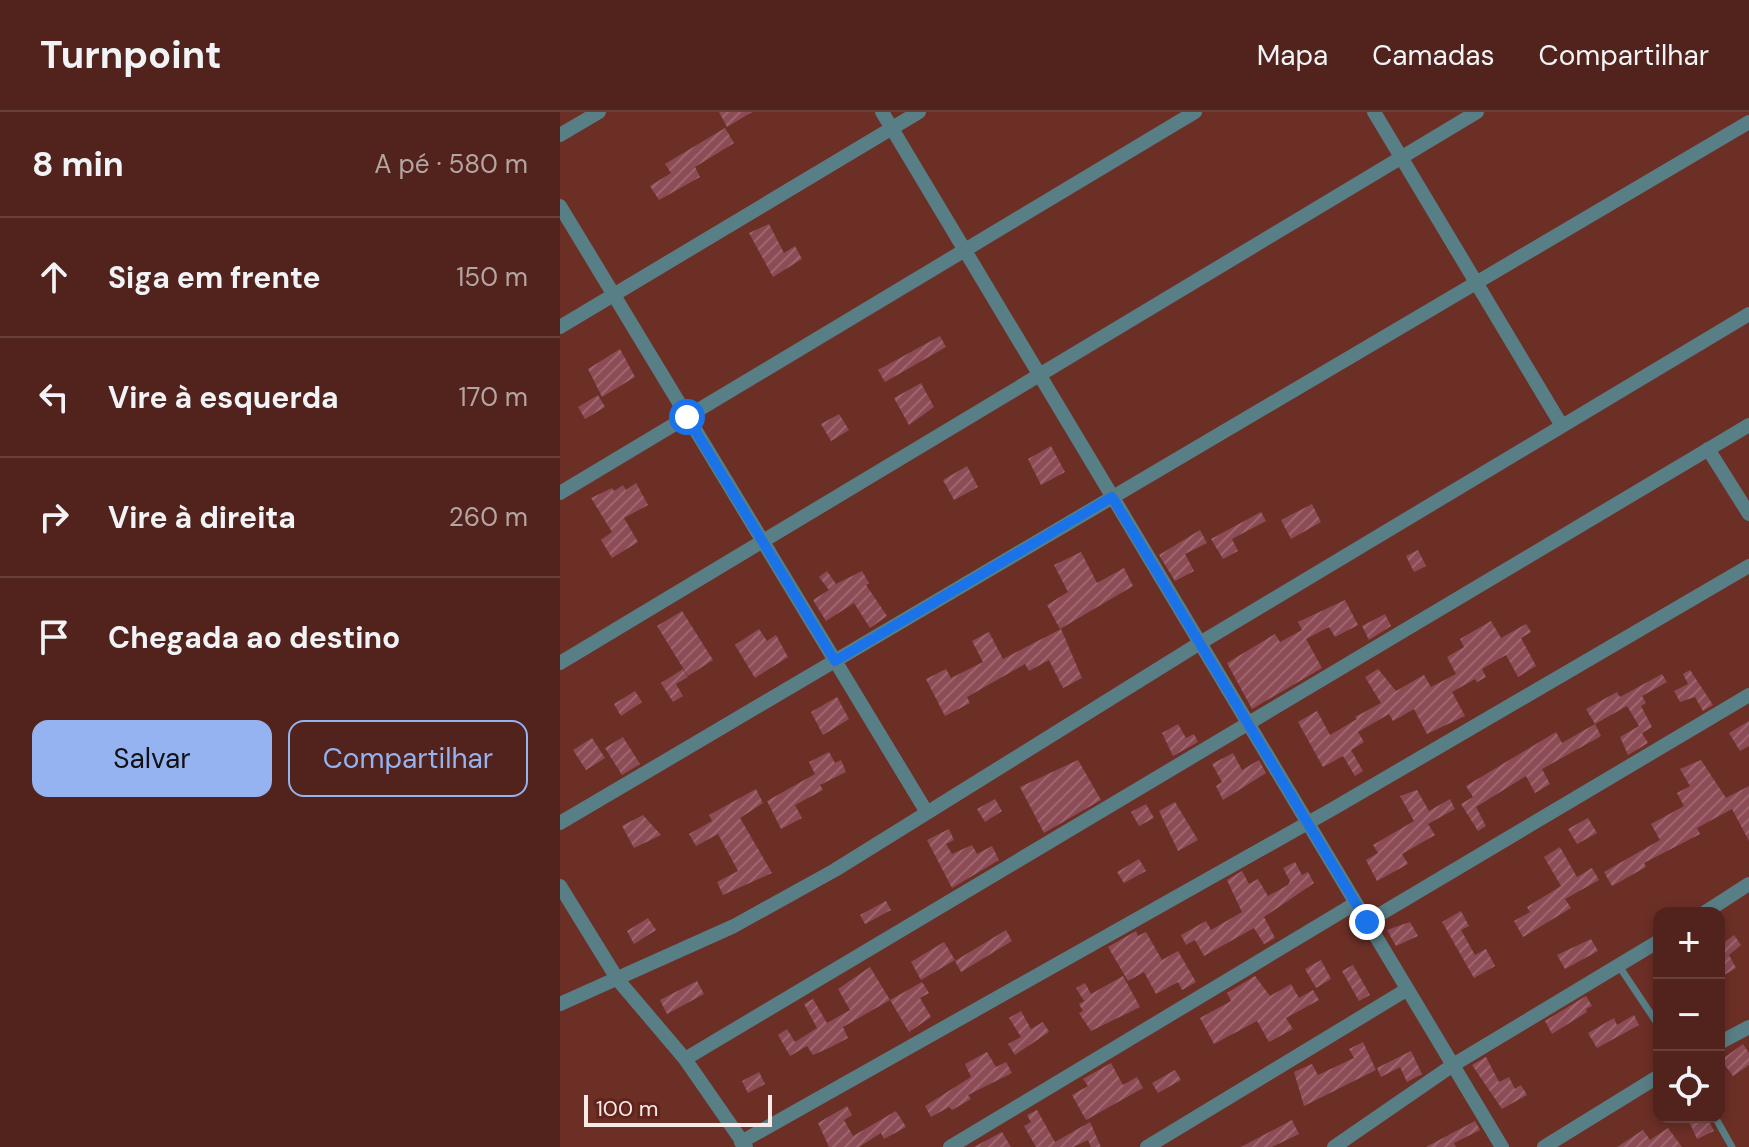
<!DOCTYPE html>
<html lang="pt">
<meta charset="utf-8">
<style>
:root{--surface:#51231c;--page:#572b25;--text:#f1f3f6;--muted:#b4a4a3;--line:#67403b;--accent:#95b2f1}
body{margin:0;font-family:"DM Sans",sans-serif;background:var(--page);color:var(--text)}
.controls{position:absolute;right:24px;bottom:24px;display:grid;overflow:hidden;border-radius:16px;box-shadow:0 4px 12px #0003}
.controls button{width:72px;height:72px;display:grid;place-items:center;padding:0;border:0;border-bottom:2px solid var(--line);background:var(--surface);color:var(--text);font:40px sans-serif}
.scale{position:absolute;left:24px;bottom:20px;width:188px;box-sizing:border-box;padding-left:8px;border:4px solid #faeae7;border-top:0;font-size:22px;line-height:28px;white-space:nowrap;color:#faeae7;-webkit-text-stroke:6px #60241c;paint-order:stroke}
.stop{position:absolute;width:24px;height:24px;margin:-18px;border:6px solid #1a73e8;border-radius:50%;background:#fff}
.stop.end{background:#1a73e8;border-color:#fff;box-shadow:0 2px 8px #0008}
.list{margin:0;padding:0;list-style:none}
h2{display:flex;justify-content:space-between;align-items:center;height:104px;margin:0;padding:0 32px;font-size:34px}
h2 small{font-size:26px;font-weight:400;color:var(--muted)}
.list li{display:grid;grid-template-columns:52px 1fr auto;gap:24px;align-items:center;box-sizing:border-box;height:120px;padding:0 32px;border-top:2px solid var(--line)}
.list b{display:block;font-size:30px;white-space:nowrap}
.list em{font-size:26px;font-style:normal;color:var(--muted)}
.actions{display:flex;gap:16px;padding:24px 32px}
.actions a{flex:1;padding:18px 0;border:2px solid var(--accent);border-radius:16px;text-align:center;font-size:28px;color:var(--accent)}
.actions .main{background:var(--accent);color:#111}
.icon{flex:none;width:44px;height:44px;fill:none;stroke:currentColor;stroke-width:2;stroke-linecap:round;stroke-linejoin:round}
.map{position:relative;flex:none;width:1189px;height:1035px;overflow:hidden}
header{display:flex;align-items:center;gap:48px;box-sizing:border-box;height:112px;padding:0 40px;background:var(--surface);border-bottom:2px solid var(--line)}
header strong{font-size:38px}
nav{display:flex;gap:44px;margin-inline-start:auto;font-size:28px}
main{display:flex}
aside{flex:1;background:var(--surface)}
.map>svg:first-child{display:block}
.building{fill:url(#building-hatch)}
.lines{fill:none;stroke-linecap:round;stroke-linejoin:round}
.service{stroke:#587f86;stroke-width:7}
.minor{stroke:#587f86;stroke-width:14}
.route{stroke:#1a73e8;stroke-width:10}
</style>
<header>
<strong>Turnpoint</strong>
<nav><a>Mapa</a><a>Camadas</a><a>Compartilhar</a></nav>
</header>
<main>
<aside>
<h2>8 min<small>A pé · 580 m</small></h2>
<ul class="list">
<li><svg class="icon" aria-label="ahead" viewBox="0 0 24 24"><path d="M12 20V5M6 11l6-6 6 6"/></svg><div><b>Siga em frente</b></div><em>150 m</em></li>
<li><svg class="icon" aria-label="left" viewBox="0 0 24 24"><path d="M17 20v-9H6M10 6l-5 5 5 5"/></svg><div><b>Vire à esquerda</b></div><em>170 m</em></li>
<li><svg class="icon" aria-label="right" viewBox="0 0 24 24"><path d="M7 20v-9h11M14 6l5 5-5 5"/></svg><div><b>Vire à direita</b></div><em>260 m</em></li>
<li><svg class="icon" aria-label="arrive" viewBox="0 0 24 24"><path d="M6 21V4h12l-3 4 3 4H6"/></svg><div><b>Chegada ao destino</b></div></li>
</ul>
<div class="actions"><a class="main">Salvar</a><a>Compartilhar</a></div>
</aside>
<div class="map">
<svg width="1189" height="1035" viewBox="0 0 1189 1035">
<defs>
<pattern id="building-hatch" width="6" height="6" patternUnits="userSpaceOnUse" patternTransform="scale(2)"><rect width="6" height="6" fill="#8d4b56"/><path d="M-1 1l2-2M0 6l6-6M5 7l2-2" fill="none" stroke="#9e656e"/></pattern>
</defs>
<rect width="100%" height="100%" fill="#6c2f26"/>
<path class="building" d="M159,0h33l-25,15z
M165,16l9,15 -39,24 5,10 -41,23 -9,-14 21,-13 -6,-9z
M209,112l15,29 11,-7 7,13 -29,18 -24,-44z
M380,224l6,11 -61,35 -7,-12z
M60,237l15,28 -33,20 -14,-28z
M361,271l13,24 -25,18 -15,-27z
M38,283l7,12 -20,12 -7,-12z
M279,302l10,16 -18,11 -10,-17z
M491,334l14,26 -24,13 -13,-26z
M407,354l11,21 -24,13 -11,-20z
M76,371l12,22 -24,13 14,24 -26,16 -11,-18 11,-8 -21,-34 21,-10 2,3 9,-6 3,5z
M752,392l9,18 -30,17 -10,-19z
M701,400l5,9 -34,18 6,12 -15,8 -12,-20z
M640,418l7,13 -22,11 9,17 -19,10 -16,-26z
M858,438l8,16 -12,6 -8,-16z
M521,440l16,31 27,-15 9,18 -73,43 -13,-24 21,-13 -14,-27z
M267,459l9,13 26,-13 7,12 -3,2 21,31 -17,12 -16,-25 -28,18 -13,-21 16,-10 -10,-13z
M785,488l13,25 -23,12 -6,-10 -23,12 16,29 -70,41 -25,-46 48,-29 5,8 22,-12 -4,-8z
M122,499l31,49 -25,16 -31,-50z
M825,502l6,12 -22,14 -7,-14z
M931,509l10,17 25,-14 5,8 -10,6 15,28 -18,11 -12,-22 -24,14 4,8 -9,5 -2,-3 -23,13 13,24 -38,18 -13,-25 -21,12 -4,-7 -31,18 6,10 -13,8 12,21 -8,5 -12,-20 -20,11 -25,-45 19,-11 13,24 27,-16 -2,-2 26,-14 -16,-26 13,-8 18,22 28,-16 7,12 25,-13 -9,-17 17,-10 -4,-8z
M199,517l8,12 9,-6 12,22 -33,21 -20,-33z
M501,517l21,49 -19,10 -14,-28 -20,11 -4,-7 -58,33 3,6 -25,13 -19,-37 20,-10 5,9 32,-16 -11,-21 17,-9 14,27z
M123,557l5,8 -12,7 7,12 -10,6 -12,-19z
M1130,558l23,35 -10,6 -8,-14 -15,5 -6,-11 14,-7 -5,-10z
M1102,562l5,8 -25,14 4,7 -5,3 11,21 -10,6 6,10 -20,12 -8,-18 19,-11 -12,-20 -32,18 -9,-15 31,-17 3,5z
M75,579l7,11 -21,14 -7,-12z
M277,585l12,22 -26,16 -12,-23z
M1189,609v25l-9,5 -11,-18z
M618,612l8,14 8,-4 4,8 -25,14 -11,-23z
M1035,612l6,12 -59,33 8,15 -15,9 -9,-17 -50,31 10,19 -8,5 -17,-27 12,-7 -7,-11 90,-54 6,11z
M63,625l17,27 -18,11 -17,-27z
M32,626l13,20 -19,12 -13,-20z
M269,640l6,11 6,-3 5,12 -26,13 3,5 -28,15 7,13 -21,11 -14,-28 48,-27 -6,-12z
M673,641l9,17 17,-10 7,13 -43,27 -7,-14 6,-4 -10,-18z
M518,648l23,40 -57,33 -24,-46z
M1141,648l25,38 23,-12v55l-17,-32 -35,19 3,6 -56,29 2,4 -34,19 -8,-14 56,-32 -9,-16 33,-18 -7,-13 13,-7 -10,-17z
M196,677l7,14 -23,15 32,55 -49,22 -6,-13 21,-11 -20,-37 -22,12 -7,-12 23,-13 -3,-6z
M857,678l12,21 21,-12 5,10 -27,15 7,11 -33,19 6,10 -31,17 -11,-21 12,-7 -5,-8 41,-24 -14,-25z
M435,687l7,12 -17,11 -8,-13z
M615,690l23,38 -20,11 -19,-40z
M586,692l8,14 -15,8 -8,-14z
M83,703l18,20 -27,13 -12,-22z
M1028,706l9,15 -20,11 -9,-15z
M389,717l5,11 -8,4 6,10 20,-9 5,9 15,-8 7,14 -47,28 -25,-48z
M1000,735l17,30 15,-9 7,12 -34,19 6,9 -48,29 -9,-16 16,-9 -3,-5 34,-21 -17,-29z
M579,747l7,12 -22,12 -7,-11z
M735,750l7,13 6,-3 6,11 -50,34 11,21 -11,6 -10,-16 -50,28 -9,-16 -9,5 -5,-10 25,-14 5,9 31,-18 -15,-32 15,-9 7,13 9,-5 10,17 20,-11 2,-4 -7,-13z
M326,789l5,9 -26,14 -5,-9z
M901,799l8,15 -8,4 14,25 11,-6 9,17 -21,12 -32,-56z
M88,806l8,12 -22,14 -7,-13z
M850,810l8,14 -22,10 -9,-16z
M446,818l6,11 -51,31 -6,-11z
M576,819l2,5 8,-4 16,28 16,-9 18,31 -14,8 -4,-8 -22,12 -12,-22 -16,9 -20,-34z
M1174,823l7,10 -12,10 7,13 -17,10v-38l3,4z
M1031,827l7,12 -33,18 -8,-14z
M384,830l11,18 -34,20 -10,-18z
M761,848l10,19 -15,9 -11,-19z
M793,853l17,30 -11,6 -17,-30z
M310,855l20,33 -47,27 5,11 -17,9 -18,8 -6,-9 -17,10 -12,-21 9,-6 8,13 22,-14 -13,-24 9,-5 14,24 23,-13 -12,-21z
M563,864l17,31 -49,24 -12,-18 4,-2 -4,-7 5,-3 -8,-13 9,-5 6,11z
M695,864l15,20 21,-12 8,14 14,-8 6,10 -33,18 7,11 -24,13 -12,-21 -43,23 -14,-26 31,-17 -4,-8z
M137,869l7,13 -37,20 -7,-14z
M362,870l7,11 -9,5 11,19 -22,15 -19,-32z
M1026,884l6,10 -6,3 1,3 -35,22 -7,-13z
M461,899l10,18 12,-7 6,10 -34,23 -7,-11 13,-7 -12,-19z
M1074,903l5,10 -42,23 -9,-15 26,-15 3,7z
M803,930l13,28 -72,36 -10,-34 18,-8 6,11 36,-17 -5,-9z
M1183,932l6,9v12l-16,11 -12,-16z
M851,939l11,23 -15,8 -7,-15 -19,10 -4,-9z
M427,940l9,15 10,-5 6,11 -44,22 3,4 -19,11 -3,-3 -18,10 -6,-11 46,-29 -6,-13z
M926,945l13,25 10,-5 6,12 6,-4 6,10 -25,14 -30,-44z
M551,951l12,22 14,-8 6,11 -57,32 -14,-25 16,-9 -5,-7z
M615,958l6,10 -23,13 -6,-10z
M199,960l6,12 -17,9 -6,-12z
M287,994l5,9 -8,5 9,16 43,-25 10,16 -22,12 -3,-6 -22,14h-30l-11,-24z
M477,998l18,32 35,-20 11,25h-10l-3,-7 -15,7h-37l-12,-21 7,-4 -4,-7z
M1127,1005h20l7,14 -17,8z
M732,1008l7,14 -27,13h-31z
M915,1009l5,9 -26,13 2,4h-30z
M1108,1016l14,19h-65l26,-17 7,10z
M442,1020l9,15h-37z"/>
<g class="lines">
<path class="service" d="M1059,854l40,60
M1155,1005l17,30"/>
<path class="minor" d="M322,0l620,1035
M814,0l188,314
M0,23l39,-23
M0,94l366,605
M0,215l359,-215
M1148,337l41,65
M0,381l635,-381
M0,551l917,-551
M0,711l1189,-701
M0,774l58,94 67,79 61,88
M1144,801l45,-29
M807,810l382,-227
M0,892l174,-78 101,-56 365,-227 549,-329
M1159,931l30,-16
M125,947l1064,-634
M181,1030l595,-335 413,-241
M390,1035l406,-244
M587,1035l259,-157
M774,1035l119,-82 206,-124
M984,1035l115,-71"/>
</g>
<g class="lines">
<path class="route" d="M127,305l148,244 277,-164 255,425"/>
</g>
</svg>
<div class="controls">
<button>+</button>
<button>−</button>
<button><svg class="icon" aria-label="locate" viewBox="0 0 24 24"><circle cx="12" cy="12" r="6"/><path d="M12 2v4M12 18v4M2 12h4M18 12h4"/></svg></button>
</div>
<div class="scale">100 m</div>
<div class="stop" style="left:127px;top:305px"></div>
<div class="stop end" style="left:807px;top:810px"></div>
</div>
</main>
